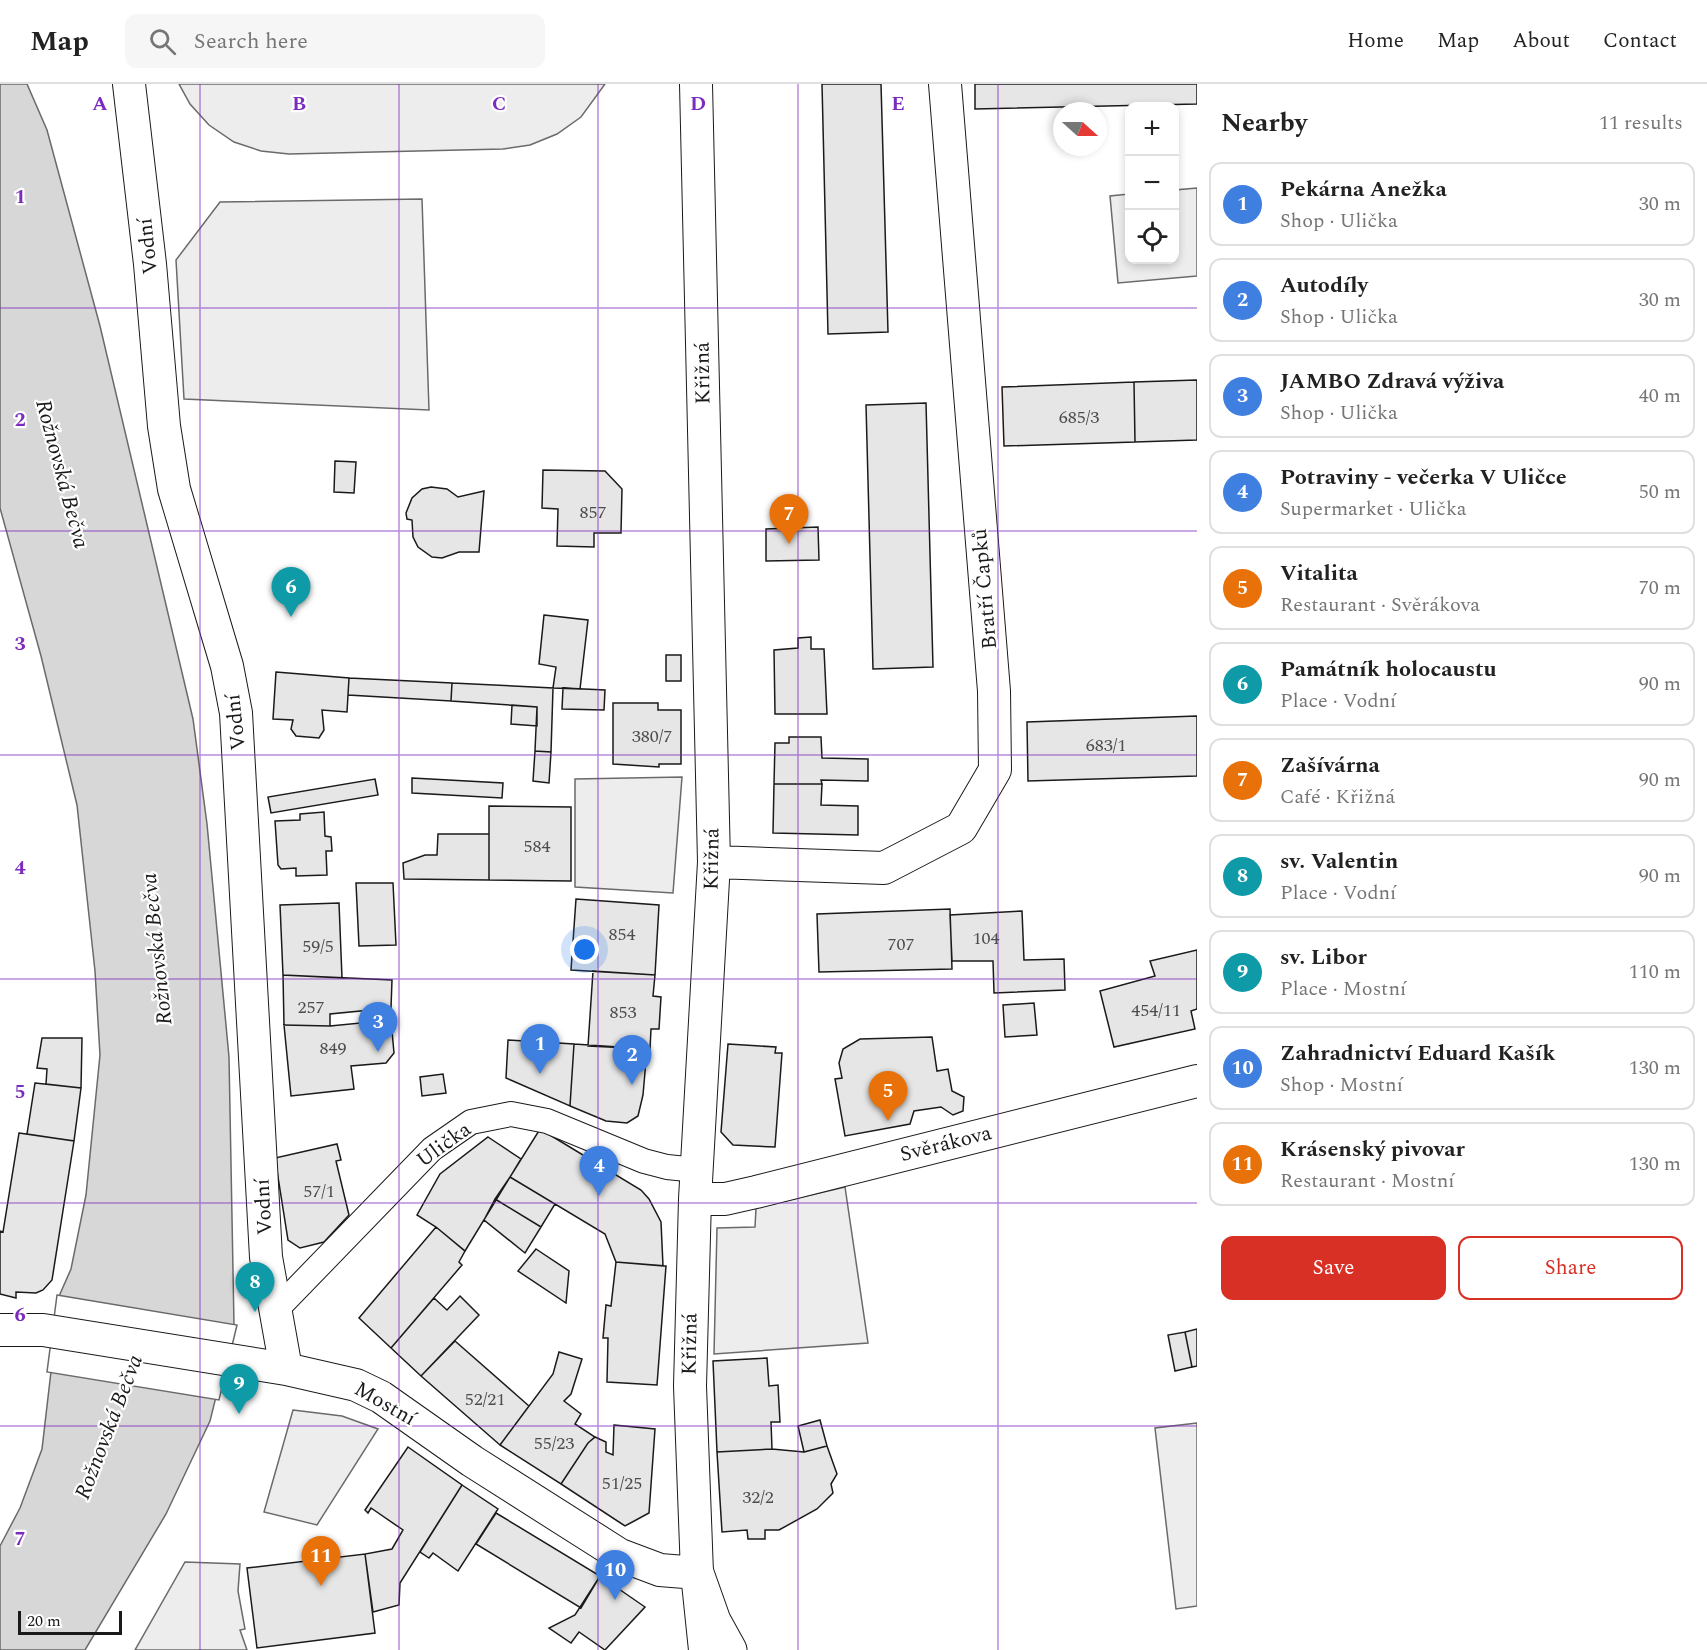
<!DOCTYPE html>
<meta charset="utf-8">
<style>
:root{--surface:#fff;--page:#f6f6f6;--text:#222;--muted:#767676;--line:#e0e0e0;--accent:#d93025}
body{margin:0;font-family:Spectral,serif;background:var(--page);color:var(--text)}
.controls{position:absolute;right:18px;top:18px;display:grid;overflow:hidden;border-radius:12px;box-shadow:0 3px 9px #0003}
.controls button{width:54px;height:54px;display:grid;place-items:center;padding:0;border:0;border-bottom:2px solid var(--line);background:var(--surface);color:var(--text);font:30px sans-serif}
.compass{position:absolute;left:1053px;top:18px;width:54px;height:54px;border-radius:50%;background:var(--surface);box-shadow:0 3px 9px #0003;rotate:111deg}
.scale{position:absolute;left:18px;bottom:15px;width:104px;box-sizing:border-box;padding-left:6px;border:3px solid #1a1a1a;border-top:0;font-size:16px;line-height:21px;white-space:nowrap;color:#1a1a1a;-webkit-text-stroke:4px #fff;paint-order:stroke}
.you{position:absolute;left:585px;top:866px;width:21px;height:21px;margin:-15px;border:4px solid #fff;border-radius:50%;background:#1a73e8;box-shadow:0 0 0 9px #1a73e833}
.badge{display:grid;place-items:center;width:39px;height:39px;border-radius:50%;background:var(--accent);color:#fff;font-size:20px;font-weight:700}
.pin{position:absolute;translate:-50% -50px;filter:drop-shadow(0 2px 3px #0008)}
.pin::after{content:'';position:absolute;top:32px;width:21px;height:18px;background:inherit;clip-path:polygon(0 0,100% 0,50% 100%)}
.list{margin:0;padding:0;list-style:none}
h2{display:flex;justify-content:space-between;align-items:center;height:78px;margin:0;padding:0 24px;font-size:26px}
h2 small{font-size:20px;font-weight:400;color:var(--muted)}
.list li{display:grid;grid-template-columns:39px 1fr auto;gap:18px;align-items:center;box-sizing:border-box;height:84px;margin:0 12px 12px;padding:0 12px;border:2px solid var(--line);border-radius:12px}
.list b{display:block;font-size:22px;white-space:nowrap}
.list p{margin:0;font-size:20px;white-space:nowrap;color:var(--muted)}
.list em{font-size:20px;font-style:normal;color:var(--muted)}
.actions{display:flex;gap:12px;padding:18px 24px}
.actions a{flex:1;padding:14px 0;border:2px solid var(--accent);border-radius:12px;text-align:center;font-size:21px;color:var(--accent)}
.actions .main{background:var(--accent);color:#fff}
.icon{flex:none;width:33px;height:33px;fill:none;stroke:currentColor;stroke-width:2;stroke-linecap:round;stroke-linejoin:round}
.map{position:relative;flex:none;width:1197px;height:1566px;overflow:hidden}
header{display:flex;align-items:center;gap:36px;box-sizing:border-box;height:84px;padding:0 30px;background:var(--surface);border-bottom:2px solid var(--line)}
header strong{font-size:28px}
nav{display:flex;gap:33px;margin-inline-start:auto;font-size:21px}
.search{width:420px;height:54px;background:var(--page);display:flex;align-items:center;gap:15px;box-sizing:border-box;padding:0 21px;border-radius:12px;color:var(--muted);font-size:22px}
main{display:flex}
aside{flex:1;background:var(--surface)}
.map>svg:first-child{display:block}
.built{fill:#ededed;stroke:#6a6a6a;stroke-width:1.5}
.water{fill:#d7d7d7;stroke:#6a6a6a;stroke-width:1.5}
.pier{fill:#fff;stroke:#6a6a6a;stroke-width:1.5}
.building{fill:#e6e6e6;stroke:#1a1a1a;stroke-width:1.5}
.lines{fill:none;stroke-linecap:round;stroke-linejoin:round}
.pedestrian-casing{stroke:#1a1a1a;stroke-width:26}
.minor-casing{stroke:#1a1a1a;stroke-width:34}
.primary-casing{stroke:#1a1a1a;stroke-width:35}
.pedestrian{stroke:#fff;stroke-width:24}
.minor{stroke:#fff;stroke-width:32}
.primary{stroke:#fff;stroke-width:33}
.grid{fill:none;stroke:#7b2cbf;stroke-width:1.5;stroke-opacity:0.55}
.labels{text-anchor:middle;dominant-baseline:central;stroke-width:4.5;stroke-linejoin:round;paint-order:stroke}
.number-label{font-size:18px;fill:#4d4d4d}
.street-label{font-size:21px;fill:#1a1a1a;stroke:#fff}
.water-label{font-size:22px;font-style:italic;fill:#1a1a1a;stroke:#fff}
.grid-label{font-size:20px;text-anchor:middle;font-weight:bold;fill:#7b2cbf;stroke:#fff;stroke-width:4.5;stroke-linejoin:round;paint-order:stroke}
</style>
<header>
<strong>Map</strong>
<div class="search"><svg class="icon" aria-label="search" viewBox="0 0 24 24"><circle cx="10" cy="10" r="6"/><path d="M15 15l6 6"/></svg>Search here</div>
<nav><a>Home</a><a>Map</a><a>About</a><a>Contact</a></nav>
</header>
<main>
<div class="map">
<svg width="1197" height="1566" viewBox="0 0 1197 1566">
<rect width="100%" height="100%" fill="#fff"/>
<path class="built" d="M179,0h426l-24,33 -24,17 -27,11 -27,4 -214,5 -28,-3 -27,-9 -25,-17 -19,-21z
M1197,104v88l-79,7 -8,-87 19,-2 1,66h44l1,-70z
M422,115l7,211 -245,-11 -8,-139 44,-58z
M682,693l-9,116 -98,-6v-108z
M845,1103l23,156 -154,11 3,-126 38,-1 1,-19z
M293,1326l49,6 36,13 -61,96 -53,-13z
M1197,1339v183l-21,3 -21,-181z
M185,1478l55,2 -2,27 7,38 -5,1 7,20h-112z"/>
<path class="water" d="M0,0h27l20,46 53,196 93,393 14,105 22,233 5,267 -24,97 -44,93 -81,136h-85v-104l20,-38 22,-59 18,-155 11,-25 15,-74 14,-140 -5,-84 -18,-166 -36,-149 -41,-148z"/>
<path class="pier" d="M57,1211l180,30 -18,75 -172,-28z"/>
<path class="building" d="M822,0h59l7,248 -60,2z
M975,0h222v20l-222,5z
M1197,296v60l-62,2 -1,-60z
M1134,298l1,60 -131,4 -2,-59z
M926,319l7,264 -60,2 -7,-264z
M335,377l21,1 -2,31 -20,-1z
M543,386l62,1 17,18 -1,44h-27v14l-37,-1 1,-37 -16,-1z
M431,403l16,2 11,8 26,-6 -5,61h-20l-17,6 -10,-1 -14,-10 -5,-10 -1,-17 -5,-1 -1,-6 6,-15 10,-9z
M818,443l1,33 -53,1v-32z
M544,531l44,5 -8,69 -27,-1 3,-21 -17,-3z
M811,553v12h13l3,65h-52l-1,-64 24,-2v-10z
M666,571h15v26h-15z
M276,588l73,6 -2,34 -25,-2 2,20 -5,8 -23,-2 -5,-7 2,-9 -20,-1z
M349,594l103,5 -1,18 -103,-6z
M452,599l101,5 -2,64 -16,-1 2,-44 -86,-6z
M563,604l42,2 -1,20 -42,-1z
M613,619h45v7h23v54h-22v3l-46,-3z
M512,621l25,2v19l-26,-2z
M1197,632v60l-169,5 -1,-59z
M789,653h32l1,21 46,1v22l-47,-1 1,4h-48l1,-41h14z
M535,667l16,1 -2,31 -16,-2z
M412,694l91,5 -1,15 -90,-5z
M375,695l3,16 -107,18 -3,-16z
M774,700h48l-1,21 37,1v29l-85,-2z
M489,722l82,1v74l-82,-1z
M324,728l1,24 6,1 1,14h-6l1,24 -31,1v-8l-15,1 -3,-4 -3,-44 25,-1v-6z
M438,750h51v46l-85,-1 -1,-16 22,-8h12z
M356,799h37l3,62 -37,1z
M576,815l83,6 -4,70 -84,-5z
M339,819l3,75 -59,-3 -3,-70z
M950,825l2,60 -133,3 -2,-58z
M1022,827l2,49 40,-1 1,31 -71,3 -1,-32h-41l-2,-46z
M1197,866v59l-6,2 4,18 -81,18 -14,-56 55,-15 -5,-15z
M593,887l62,4 -2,21 8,1 -2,32h-8l-1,20 -62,-3z
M283,891l109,5 -1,28 -61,6v12l-46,-1z
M1034,919l3,32 -32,2 -2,-32z
M391,936l3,33 -8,10 -35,3 3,23 -63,7 -7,-71 46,1z
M932,953l5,34 11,-2 4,22 12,6 -1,14 -10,4 -12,-8 -27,4 -4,13 -65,12 -10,-57 7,-1 -3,-15 4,-14 17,-10z
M42,954h40l-1,50 -35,-4 1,-15 -10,-1z
M508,956l66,4 -4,62 -64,-28z
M574,960l73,5 -4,46 -5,21 -11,7 -21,-2 -36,-15z
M728,960l48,3 -1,6h7l-7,94 -42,-2 -12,-13z
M443,990l3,19 -24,3 -2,-19z
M35,999l46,5 -7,53 -47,-7z
M540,1045l101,61 8,9 12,23 2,44 -47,-4 -11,-28 -95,-57z
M19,1049l55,8 -22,139 -9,10 -7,3 -20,-1v6l-16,-4v-63l3,1z
M488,1053l33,22 -56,92 -29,-24 -19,-12 23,-41z
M337,1060l4,16 -5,1 13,54 -25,27 -24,6 -12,-8 -13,-82z
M510,1093l45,27 -14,23 -46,-28z
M495,1115l46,28 -16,26 -41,-33z
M436,1143l29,24 -6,11 3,3 -71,83 -32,-30z
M536,1165l33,22 -3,32 -48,-32z
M616,1178l50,4 -9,119 -50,-3 1,-44h-5l3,-33 5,1z
M460,1212l19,19 -58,61 -30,-28 43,-50 13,12z
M1197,1245v37l-5,1 -7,-35z
M1185,1248l7,35 -17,4 -7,-36z
M455,1257l74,65 -29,39 -79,-69z
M559,1268l23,7 -11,35 -7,7 17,13 -6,10 20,13 -7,6 -27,41 -61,-39 53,-71z
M767,1274l2,28 9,-1 2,37h-9l1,27 -55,3 -4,-91z
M820,1336l7,26 -23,6 -6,-26z
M614,1341l41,4 -6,84 -24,13 -64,-42 27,-41 7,-6 11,5v10l7,3z
M827,1362l10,28 -6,10 2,9 -16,16 -38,21h-14v9h-17l-1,-9 -25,2 -5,-80 55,-3 32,3z
M408,1363l54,38 -62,98 -1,22 -26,7 -8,-58 27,-5 11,-19 -32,-22 -3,5 -3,-3z
M462,1401l36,24 -40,62 -25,-18 -4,5 -9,-6z
M496,1429l104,63 -19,32 -105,-64z
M365,1470l10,79 -118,15 -10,-80z
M600,1492l45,31 -40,43 -26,-18 -8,11 -22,-15 26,-13z"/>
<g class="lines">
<defs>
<path id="pedestrian" d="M277,1225l155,-160 39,-27 40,-8 36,7 97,40 23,6 30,3"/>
<path id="minor" d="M129,0l21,180 14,162 10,63 53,177 9,47 30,544 20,112
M696,0l18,778 -19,337 -5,187 7,187 8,77
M714,778l170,6 77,-40 34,-58 -1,-79 -49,-607
M695,1115h30l31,-7 441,-111
M0,1246h43l243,39 70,16 25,12 91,64 148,94 40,15 37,3"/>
<path id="primary" d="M697,1489l17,48 16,29"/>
</defs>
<use href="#pedestrian" class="pedestrian-casing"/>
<use href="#minor" class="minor-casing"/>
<use href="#primary" class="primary-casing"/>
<use href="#pedestrian" class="pedestrian"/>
<use href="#minor" class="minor"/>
<use href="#primary" class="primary"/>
</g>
<path class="grid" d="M200,0v1566M399,0v1566M598,0v1566M798,0v1566M998,0v1566M0,224h1197M0,447h1197M0,671h1197M0,895h1197M0,1119h1197M0,1342h1197"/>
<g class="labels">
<g class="number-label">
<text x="1079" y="333">685/3</text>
<text x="593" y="428">857</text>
<text x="652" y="652">380/7</text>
<text x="1106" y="661">683/1</text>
<text x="537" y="762">584</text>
<text x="622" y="850">854</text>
<text x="986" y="854">104</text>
<text x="901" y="860">707</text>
<text x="318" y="862">59/5</text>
<text x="311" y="923">257</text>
<text x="1156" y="926">454/11</text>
<text x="623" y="928">853</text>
<text x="333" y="964">849</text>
<text x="319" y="1107">57/1</text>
<text x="485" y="1315">52/21</text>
<text x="554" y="1359">55/23</text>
<text x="622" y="1399">51/25</text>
<text x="758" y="1413">32/2</text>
</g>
<g class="street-label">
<text transform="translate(148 162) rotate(-96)">Vodní</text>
<text transform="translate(703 289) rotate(-91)">Křižná</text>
<text transform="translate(985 505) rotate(-95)">Bratří Čapků</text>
<text transform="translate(236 638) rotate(-96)">Vodní</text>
<text transform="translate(712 775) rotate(-89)">Křižná</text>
<text transform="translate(946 1060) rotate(-14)">Svěrákova</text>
<text transform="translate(444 1061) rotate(-36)">Ulička</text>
<text transform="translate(264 1123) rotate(-93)">Vodní</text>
<text transform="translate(690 1260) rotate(-89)">Křižná</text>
<text transform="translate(385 1320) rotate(30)">Mostní</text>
</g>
<g class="water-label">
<text transform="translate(62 390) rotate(75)">Rožnovská Bečva</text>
<text transform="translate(157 865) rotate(-96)">Rožnovská Bečva</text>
<text transform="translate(109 1343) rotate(-69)">Rožnovská Bečva</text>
</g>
</g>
<g class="grid-label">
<text x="100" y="26">A</text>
<text x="299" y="26">B</text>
<text x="499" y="26">C</text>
<text x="698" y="26">D</text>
<text x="898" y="26">E</text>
<text x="20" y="119">1</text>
<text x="20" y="342">2</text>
<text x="20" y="566">3</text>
<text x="20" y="790">4</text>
<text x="20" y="1014">5</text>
<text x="20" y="1237">6</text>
<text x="20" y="1461">7</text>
</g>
</svg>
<div class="controls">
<button>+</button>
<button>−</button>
<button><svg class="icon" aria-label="locate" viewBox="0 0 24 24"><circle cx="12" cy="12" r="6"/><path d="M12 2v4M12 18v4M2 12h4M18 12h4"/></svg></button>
</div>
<svg class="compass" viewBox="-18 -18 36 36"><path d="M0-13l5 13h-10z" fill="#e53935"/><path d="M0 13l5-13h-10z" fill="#767676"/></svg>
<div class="scale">20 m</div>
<div class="you"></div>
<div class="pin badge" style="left:540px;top:990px;background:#3f7fe0">1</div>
<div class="pin badge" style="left:632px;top:1001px;background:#3f7fe0">2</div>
<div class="pin badge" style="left:378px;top:968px;background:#3f7fe0">3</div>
<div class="pin badge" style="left:599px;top:1112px;background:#3f7fe0">4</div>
<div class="pin badge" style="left:888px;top:1037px;background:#e8710a">5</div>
<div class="pin badge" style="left:291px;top:533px;background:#0f9aa8">6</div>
<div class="pin badge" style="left:789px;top:460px;background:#e8710a">7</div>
<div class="pin badge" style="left:255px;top:1228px;background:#0f9aa8">8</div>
<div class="pin badge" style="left:239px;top:1330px;background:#0f9aa8">9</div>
<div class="pin badge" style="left:615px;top:1516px;background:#3f7fe0">10</div>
<div class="pin badge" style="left:321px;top:1502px;background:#e8710a">11</div>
</div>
<aside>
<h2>Nearby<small>11 results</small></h2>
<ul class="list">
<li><span class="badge" style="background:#3f7fe0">1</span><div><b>Pekárna Anežka</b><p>Shop · Ulička</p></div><em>30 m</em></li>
<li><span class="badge" style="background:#3f7fe0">2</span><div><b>Autodíly</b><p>Shop · Ulička</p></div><em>30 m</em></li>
<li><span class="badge" style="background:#3f7fe0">3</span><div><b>JAMBO Zdravá výživa</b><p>Shop · Ulička</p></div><em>40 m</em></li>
<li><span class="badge" style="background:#3f7fe0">4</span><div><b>Potraviny - večerka V Uličce</b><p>Supermarket · Ulička</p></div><em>50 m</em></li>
<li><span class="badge" style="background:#e8710a">5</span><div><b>Vitalita</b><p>Restaurant · Svěrákova</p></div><em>70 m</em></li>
<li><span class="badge" style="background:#0f9aa8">6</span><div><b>Památník holocaustu</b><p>Place · Vodní</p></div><em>90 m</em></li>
<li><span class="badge" style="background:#e8710a">7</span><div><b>Zašívárna</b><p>Café · Křižná</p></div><em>90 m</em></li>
<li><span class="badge" style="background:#0f9aa8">8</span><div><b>sv. Valentin</b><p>Place · Vodní</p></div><em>90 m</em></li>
<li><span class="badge" style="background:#0f9aa8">9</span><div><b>sv. Libor</b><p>Place · Mostní</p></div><em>110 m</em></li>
<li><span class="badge" style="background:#3f7fe0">10</span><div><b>Zahradnictví Eduard Kašík</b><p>Shop · Mostní</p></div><em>130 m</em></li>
<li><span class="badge" style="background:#e8710a">11</span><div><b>Krásenský pivovar</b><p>Restaurant · Mostní</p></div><em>130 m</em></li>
</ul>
<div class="actions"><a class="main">Save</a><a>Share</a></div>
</aside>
</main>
